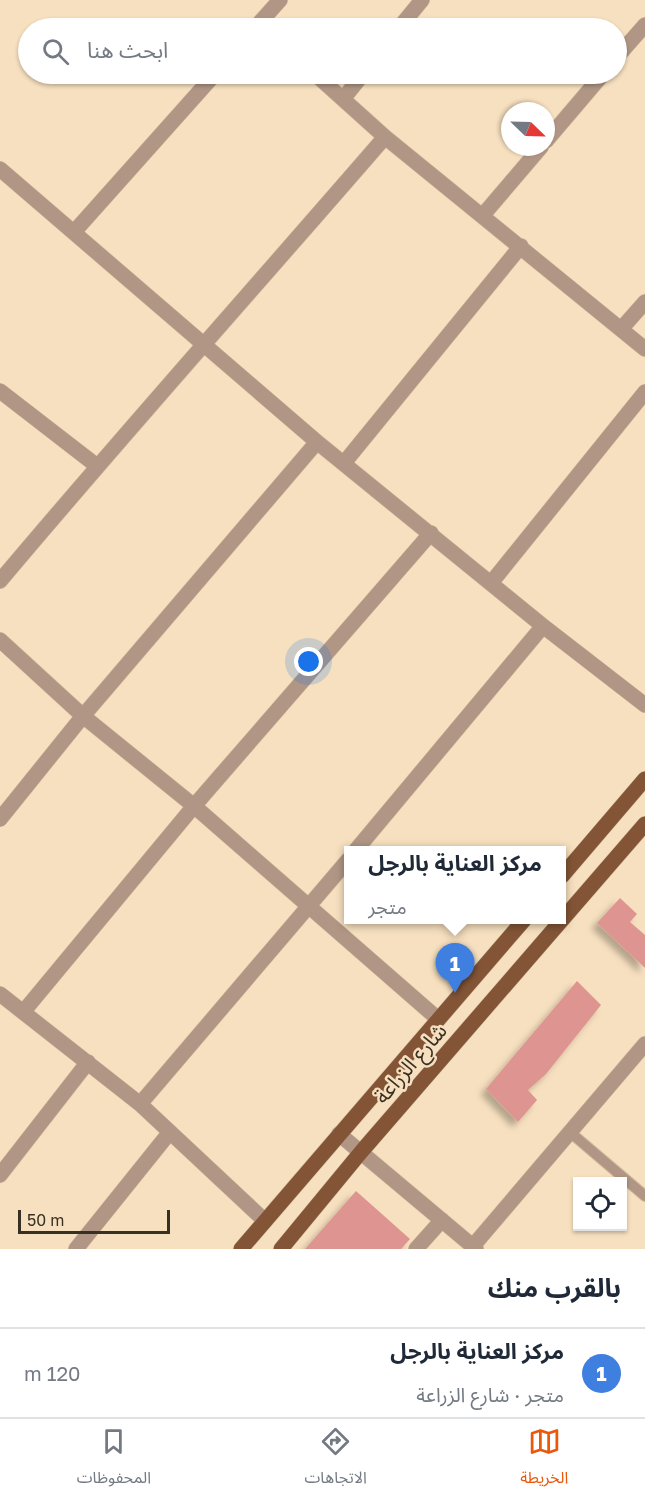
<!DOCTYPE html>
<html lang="ar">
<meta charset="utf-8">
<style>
:root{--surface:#fff;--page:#f6f6f7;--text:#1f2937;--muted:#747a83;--line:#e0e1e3;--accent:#ea580c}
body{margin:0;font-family:"Golos Text","Noto Sans Arabic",sans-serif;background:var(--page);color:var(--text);direction:rtl}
.controls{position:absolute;right:18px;bottom:18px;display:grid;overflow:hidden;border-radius:0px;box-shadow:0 2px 4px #0004}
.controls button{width:54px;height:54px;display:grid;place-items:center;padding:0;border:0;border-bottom:2px solid var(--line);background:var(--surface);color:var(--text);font:30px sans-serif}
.compass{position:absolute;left:501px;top:102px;width:54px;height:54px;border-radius:50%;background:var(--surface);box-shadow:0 2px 4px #0004;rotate:113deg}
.scale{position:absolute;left:18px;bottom:15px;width:152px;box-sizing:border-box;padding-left:6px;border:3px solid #393024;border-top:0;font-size:16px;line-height:21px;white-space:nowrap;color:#393024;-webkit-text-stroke:4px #f7e0bf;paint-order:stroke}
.you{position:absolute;left:309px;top:662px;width:21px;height:21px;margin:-15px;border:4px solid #fff;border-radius:50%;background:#1a73e8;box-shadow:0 0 0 9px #1a73e833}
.badge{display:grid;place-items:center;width:39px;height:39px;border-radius:50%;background:var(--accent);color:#fff;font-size:20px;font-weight:700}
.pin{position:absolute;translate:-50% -50px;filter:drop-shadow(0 2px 3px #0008)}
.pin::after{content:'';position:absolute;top:32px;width:21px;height:18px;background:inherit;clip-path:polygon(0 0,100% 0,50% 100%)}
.popup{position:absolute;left:344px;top:846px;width:222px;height:78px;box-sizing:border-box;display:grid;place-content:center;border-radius:0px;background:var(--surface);filter:drop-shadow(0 2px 4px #0005);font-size:20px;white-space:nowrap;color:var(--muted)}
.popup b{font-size:22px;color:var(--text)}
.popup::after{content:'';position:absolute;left:50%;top:100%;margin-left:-12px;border:12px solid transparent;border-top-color:var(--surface)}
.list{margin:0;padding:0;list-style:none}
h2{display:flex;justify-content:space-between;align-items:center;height:78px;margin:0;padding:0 24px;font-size:26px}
h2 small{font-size:20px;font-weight:400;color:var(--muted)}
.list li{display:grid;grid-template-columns:39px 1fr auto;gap:18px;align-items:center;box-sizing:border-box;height:90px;padding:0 24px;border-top:2px solid var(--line)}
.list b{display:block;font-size:22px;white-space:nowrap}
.list p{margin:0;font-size:20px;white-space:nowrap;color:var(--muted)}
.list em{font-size:20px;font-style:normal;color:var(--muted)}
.icon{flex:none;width:33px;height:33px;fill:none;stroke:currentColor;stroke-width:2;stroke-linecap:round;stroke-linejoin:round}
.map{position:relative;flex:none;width:645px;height:1249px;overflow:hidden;direction:ltr}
.search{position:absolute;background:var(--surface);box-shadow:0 2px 4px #0004;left:18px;right:18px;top:18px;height:66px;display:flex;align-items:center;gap:15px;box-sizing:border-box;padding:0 21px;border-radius:33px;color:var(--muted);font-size:22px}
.sheet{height:168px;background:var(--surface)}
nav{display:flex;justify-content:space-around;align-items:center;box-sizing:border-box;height:84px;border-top:2px solid var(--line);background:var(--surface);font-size:16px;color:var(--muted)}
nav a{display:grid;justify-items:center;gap:3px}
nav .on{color:var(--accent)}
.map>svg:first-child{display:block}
.building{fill:#de9490;filter:url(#shadow)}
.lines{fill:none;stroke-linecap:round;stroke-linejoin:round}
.lane-casing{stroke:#d1bda0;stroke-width:12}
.street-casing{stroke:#d1bda0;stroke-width:16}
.primary-casing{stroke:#d1bda0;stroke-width:16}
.lane{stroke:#b19685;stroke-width:10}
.street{stroke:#b19685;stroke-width:15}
.primary{stroke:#835536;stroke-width:15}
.labels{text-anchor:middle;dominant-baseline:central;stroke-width:5;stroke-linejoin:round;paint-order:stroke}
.street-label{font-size:21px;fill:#393024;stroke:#f7e0bf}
</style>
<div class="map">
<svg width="645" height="1249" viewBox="0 0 645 1249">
<defs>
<filter id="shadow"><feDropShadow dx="-5.5" dy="5.5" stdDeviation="3" flood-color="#0004"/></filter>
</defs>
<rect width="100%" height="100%" fill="#f7e0bf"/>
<path class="building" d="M620,898l17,16 -7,8 15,13v33l-48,-45z
M577,981l24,24 -55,69 -18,16 9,10 -19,22 -32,-33z
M356,1191l54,48 -9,10h-96z"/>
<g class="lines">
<defs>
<path id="lane" d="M571,1133l74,63"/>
<path id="street" d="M255,28l25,-28
M399,28l23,-28
M616,58l29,-33
M315,74l70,63 260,212
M343,99l20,-25
M546,141l57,-67
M0,169l317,273 226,184 102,79
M483,215l58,-68
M74,232l141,-158
M622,328l23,-26
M0,391l97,75
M344,463l177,-217
M0,581c126,-150 257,-296 385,-444
M491,583l154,-191
M0,640l83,76 111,90 244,213
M0,819l83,-103 234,-274
M356,850l187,-224
M0,994l140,110 125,117
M24,1011l170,-205 237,-273
M140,1104l208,-244
M339,1134l137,115
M0,1175l88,-113
M473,1246l172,-202
M76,1249l94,-117
M416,1249l26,-29"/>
<path id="primary" d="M562,876l83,-97
M241,1249l283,-329
M281,1249l80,-97 284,-328"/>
</defs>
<use href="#lane" class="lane-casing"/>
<use href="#street" class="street-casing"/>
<use href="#primary" class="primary-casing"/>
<use href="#lane" class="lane"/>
<use href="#street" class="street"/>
<use href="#primary" class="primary"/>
</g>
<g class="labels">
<g class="street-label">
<text transform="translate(410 1063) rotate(-49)">شارع الزراعة</text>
</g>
</g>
</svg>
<div class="controls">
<button><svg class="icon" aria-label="locate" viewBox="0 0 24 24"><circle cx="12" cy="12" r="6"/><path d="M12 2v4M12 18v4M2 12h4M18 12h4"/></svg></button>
</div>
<svg class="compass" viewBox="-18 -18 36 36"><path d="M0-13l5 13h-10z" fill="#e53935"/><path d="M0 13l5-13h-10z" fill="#747a83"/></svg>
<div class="scale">50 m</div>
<div class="you"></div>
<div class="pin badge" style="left:455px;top:993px;background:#3f7fe0">1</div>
<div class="popup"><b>مركز العناية بالرجل</b>متجر</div>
<div class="search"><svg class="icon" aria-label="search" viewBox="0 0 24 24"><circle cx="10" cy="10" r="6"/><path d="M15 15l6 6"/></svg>ابحث هنا</div>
</div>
<section class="sheet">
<h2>بالقرب منك<small></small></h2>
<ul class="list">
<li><span class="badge" style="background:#3f7fe0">1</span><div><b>مركز العناية بالرجل</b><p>متجر · شارع الزراعة</p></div><em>120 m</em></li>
</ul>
</section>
<nav>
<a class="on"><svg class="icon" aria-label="map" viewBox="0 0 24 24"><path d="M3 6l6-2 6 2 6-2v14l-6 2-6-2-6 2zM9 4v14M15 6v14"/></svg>الخريطة</a>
<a><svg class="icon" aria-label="directions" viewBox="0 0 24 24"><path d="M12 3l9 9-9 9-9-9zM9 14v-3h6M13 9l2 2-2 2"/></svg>الاتجاهات</a>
<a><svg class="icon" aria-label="saved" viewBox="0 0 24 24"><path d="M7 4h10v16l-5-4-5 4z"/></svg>المحفوظات</a>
</nav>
